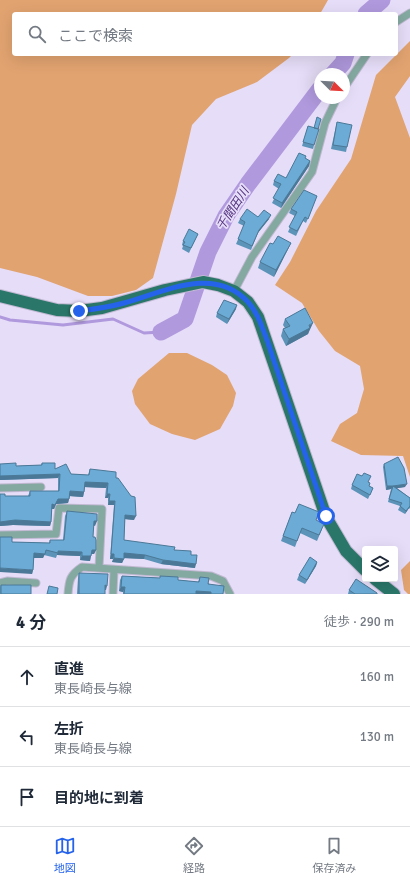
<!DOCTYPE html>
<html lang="ja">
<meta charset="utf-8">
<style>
:root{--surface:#fff;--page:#f6f6f7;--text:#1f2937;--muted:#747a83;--line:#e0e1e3;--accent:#2563eb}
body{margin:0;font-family:Signika,"Noto Sans JP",sans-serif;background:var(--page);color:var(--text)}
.controls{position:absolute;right:12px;bottom:12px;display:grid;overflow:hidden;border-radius:4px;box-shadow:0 4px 16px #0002}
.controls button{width:36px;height:36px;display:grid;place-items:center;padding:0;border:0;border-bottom:1px solid var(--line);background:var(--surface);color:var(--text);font:20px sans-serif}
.compass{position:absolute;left:314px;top:68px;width:36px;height:36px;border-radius:50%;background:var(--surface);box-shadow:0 4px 16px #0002;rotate:114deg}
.stop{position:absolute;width:12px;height:12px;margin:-9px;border:3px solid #2563eb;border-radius:50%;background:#fff}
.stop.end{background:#2563eb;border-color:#fff;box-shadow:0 1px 4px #0008}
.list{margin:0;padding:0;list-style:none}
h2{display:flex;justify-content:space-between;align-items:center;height:52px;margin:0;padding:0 16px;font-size:17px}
h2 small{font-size:13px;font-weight:400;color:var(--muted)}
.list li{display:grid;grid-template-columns:26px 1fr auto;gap:12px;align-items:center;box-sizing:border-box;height:60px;padding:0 16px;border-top:1px solid var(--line)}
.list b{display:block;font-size:15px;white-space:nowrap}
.list p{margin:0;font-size:13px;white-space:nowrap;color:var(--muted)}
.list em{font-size:13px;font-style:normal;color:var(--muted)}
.icon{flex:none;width:22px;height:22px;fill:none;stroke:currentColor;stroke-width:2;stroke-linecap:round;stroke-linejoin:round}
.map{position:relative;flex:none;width:410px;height:594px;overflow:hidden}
.search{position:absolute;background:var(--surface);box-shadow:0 4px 16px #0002;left:12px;right:12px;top:12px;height:44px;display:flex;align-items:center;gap:10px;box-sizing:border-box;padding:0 14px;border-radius:4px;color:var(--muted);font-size:15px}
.sheet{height:232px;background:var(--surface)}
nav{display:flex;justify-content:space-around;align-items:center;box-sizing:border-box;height:56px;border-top:1px solid var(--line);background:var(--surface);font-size:11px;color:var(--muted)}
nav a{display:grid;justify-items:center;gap:2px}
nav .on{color:var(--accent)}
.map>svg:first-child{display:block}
.forest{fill:#e1a370}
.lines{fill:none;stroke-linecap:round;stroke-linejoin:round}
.stream{stroke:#b099dd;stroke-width:3}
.river{stroke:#b099dd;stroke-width:17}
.minor-casing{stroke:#c1b8d2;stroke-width:9}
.primary-casing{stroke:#c1b8d2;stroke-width:14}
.minor{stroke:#84a9a0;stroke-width:7}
.primary{stroke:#2a776a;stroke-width:12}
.wall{fill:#5c93b8}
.shaded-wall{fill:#4b7896}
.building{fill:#6babd6;stroke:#4b7896}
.route{stroke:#2563eb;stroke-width:5}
.labels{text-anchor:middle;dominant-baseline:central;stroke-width:3.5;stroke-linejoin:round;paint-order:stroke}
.water-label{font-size:12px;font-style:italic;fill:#4f2e7d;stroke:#e6ddf8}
</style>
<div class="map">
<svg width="410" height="594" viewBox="0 0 410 594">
<rect width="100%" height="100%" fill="#e6ddf8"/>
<path class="forest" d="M0,0h328l-8,14h-306v40h279l-4,4 -32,24 -41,17 -24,26 -16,69 -23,84 -17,12 -24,6h-24l-51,-19 -37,-9z
M410,41v35l-15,21 15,41v339l-7,-21 -42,-1 -30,-14 9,-17 17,-11 7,-24 -4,-23 -25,-15 -16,-20 -17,-28 -27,-18 15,-23 26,-51 35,-52 25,-84z
M169,353h18l25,12 15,10 9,18 -3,13 -13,23 -25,11 -23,-6 -22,-10 -15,-20 -3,-13 6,-12z
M410,561v33h-2l-4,-4 -3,-20z"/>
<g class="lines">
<path class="stream" d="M382,0h1
M0,317l10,3 53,5 50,-6 31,14 17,-1"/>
<path class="river" d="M366,14l16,-14
M333,74l10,-11 3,-9
M161,332l24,-13 23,-67 18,-36 22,-32 72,-95"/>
<defs>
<path id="minor" d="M396,22l14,-9
M344,88l23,-34
M234,291l18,-34 60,-85 13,-49 12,-25
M0,488l41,-1
M0,535l56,-1 3,-26 43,1 -3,59
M0,583l7,-2 29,2
M68,594c1,-14 2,-19 14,-27l129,9 12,5 7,13
M113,594l1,-24"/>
<path id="primary" d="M0,296l57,14 22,1 23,-3 63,-18 38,-8 15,3 16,6 14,11 10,15 68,200 20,34 19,19
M375,579l19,15"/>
</defs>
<use href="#minor" class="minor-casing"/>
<use href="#primary" class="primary-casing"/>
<use href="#minor" class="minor"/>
<use href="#primary" class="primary"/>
</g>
<path class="wall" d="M337,122l10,25 -1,5 -15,-3 5,-23z
M308,126l6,2v17l-1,4 -11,-3z
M305,158l5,3 -1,5 -28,42 -9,-5 7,-14 -6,-4 1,-4 12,-3z
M317,196l-11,27 -3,-2 -7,15 -8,-4 7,-16 -6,-3 2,-4z
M258,217l11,2 -12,15 -6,16 -15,-6 8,-18 -6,-3 2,-4z
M198,234l-9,19 -7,-4 1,-3 -1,-1 1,-4z
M291,243l-17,34 -16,-9 2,-6 13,-18z
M236,309l-9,15 -11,-7 1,-4z
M285,319l25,11h-1l-1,4 -22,12 -5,-10 2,-7 2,-1 -2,-3z
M42,463l13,6 16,5 17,1 2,-6 26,9 18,42 -9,-1 -1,21 50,10 17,5 4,13 -34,-4 -17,-5 -20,-1 -2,5 -10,-1 1,-3h-3l4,-54h-6v-7h-3l1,-10 -21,-1 -2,10 -13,-1 -1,3 -1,4 -12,1 -2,5h-2l-1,13 -1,4 -37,-1 -13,1v-32l5,2h23l2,-5h28v-13l-58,2v-16l16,2 25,-1z
M384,464l21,23 -8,1 13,10v11l-1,-1 -4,6 -7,-4 2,-4 -12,-4 3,-13 -5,1 -3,-23z
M369,482v4l4,2 -5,11 -17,-10 1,-4z
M67,511l28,15 -2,-1v12l3,13 -2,4h-3l-1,7 -10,-1v-4l-23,-1 -1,3 -12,-3 -1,3h-9l-1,12 -1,4 -20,-32 37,1 1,-3h13l2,-24z
M292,512l24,8 6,9 -5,12 -17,-8 -5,14 -14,-6z
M317,562l-1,4 -11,18 -8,-4 2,-5z
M79,573l27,17h-1v4h-28l1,-16z
M122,576l38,2v-2l18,4 20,2 2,-5 23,17h-100v-2l-4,-1 1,-11z
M1,585l30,9h-31v-7z
M349,590l28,4h-29z"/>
<path class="shaded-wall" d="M310,161l-1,5 -28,42 1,-5z
M271,215l-2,4 -12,15 -6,16 8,-20z
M291,243l-17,34 2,-7z
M237,305l-1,4 -9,15 2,-5z
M313,323l-5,11 -22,12 3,-7z
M60,474l-2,4 -58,2v-4z
M85,482l23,1 -2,5 -23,-1z
M407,484l-2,3 -13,2 1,-3z
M387,486h6l-2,3 -5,1z
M70,491l14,1 -1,5 -15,-1z
M107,494h3l-2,4h-3z
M58,499h11l-1,4 -12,1 -2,5h-3l1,-5z
M109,501h6l-1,4h-6z
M410,506l-1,2 -4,6 1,-3z
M125,515l11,1 -2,4 -10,-1z
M15,520l36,2 -1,4 -37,-1 -13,1v-4z
M94,521h3l-2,5 -3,-1z
M92,550h4l-2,4h-4z
M58,551l24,1 -2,4 -23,-1z
M34,553l11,1 -2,4h-11z
M124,553l21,2 -1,4 -21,-1z
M111,554h3l-1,5h-3z
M82,556h9l-1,5 -10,-1z
M114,558l10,1 -2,4 -10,-1z
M163,560l33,4 -1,4 -34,-4z
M317,562l-1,4 -11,18 2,-4z
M0,568l33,2 -1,4 -32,-2z
M105,585l2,1 -1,4h-3z
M121,587h4l-2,5 -4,-1z
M196,591l15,1v2h-16z"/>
<path class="building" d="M317,117l4,2 -3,10 -4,-1z
M337,122l15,3 -5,22 -14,-2z
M308,126l11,3 -5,16 -11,-3z
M299,153l7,3 -1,2 5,3 -28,42 -9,-5 8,-14 -7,-3 4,-7 8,4z
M304,190l13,6 -9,23 -3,-2 -8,14 -8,-4 8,-15 -6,-3z
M247,209l11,8 6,-7 7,5 -12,15 -7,16 -14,-7 7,-17 -5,-3z
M189,229l9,5 -7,14 -8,-3 2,-3 -2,-1z
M278,236l13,7 -15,27 -16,-8 10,-19 3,1z
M224,300l13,5 -8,14 -12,-6z
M305,308l8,15 -4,2 1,3 -21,11 -6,-10 7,-3 -5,-7z
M398,457l6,11 3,16 -14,2 17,12v8l-4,5 -6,-5 2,-3 -13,-4 4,-13h-6l-3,-22z
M16,463v3l26,-1v-2h13v6l11,-5 5,10 18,1 1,-6 26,3v6h2l13,18 4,1 1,19 -11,-1 -1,25 51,7 -1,3 17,1v4h6l-1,9 -33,-4 -18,-5 -21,-2v6l-10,-1v-4h-3l4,-53h-6l1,-7h-3l1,-11 -23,-1 -1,10 -14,-1 -1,8h-11l-3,6 -3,-1 -1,18 -36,-2 -15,2v-28h5v2h25v-5h29l1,-17 -60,2v-12z
M364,473l7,3 -3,6 2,1 -1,3 4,2 -3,7 -18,-10 5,-11 5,2z
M299,504l20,8 -3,8 8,4 -5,11 -17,-7 -5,13 -14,-5 9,-24 3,1z
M67,511l30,3v7h-3l-1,16h2l1,3v10h-4l-1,6h-9v-4l-24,-1v2l-12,-3 -1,4 -11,-1 -1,17 -33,-2v-31h12v5l38,1v-3h14z
M310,557l7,5 -10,18 -8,-5z
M79,573l29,1 -1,12 -2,-1v9h-26z
M122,576l38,2v-2l18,1v3l21,2 1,-5 9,1 -1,6 16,2 -1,8h-12v-2l-15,-1v3h-72l1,-7h-4z
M356,579l21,14v1h-22l-6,-4z
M1,585h30v9h-30z
M49,586l9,2 -1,6h-10z"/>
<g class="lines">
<path class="route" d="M79,311c16,-2 31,-4 45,-8 40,-11 90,-38 124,-1 10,11 14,25 19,38l59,176"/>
</g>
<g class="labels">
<g class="water-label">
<text transform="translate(233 209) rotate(-57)">千間田川</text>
</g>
</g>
</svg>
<div class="controls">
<button><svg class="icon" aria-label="layers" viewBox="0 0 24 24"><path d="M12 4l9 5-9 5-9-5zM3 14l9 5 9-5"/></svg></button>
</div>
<svg class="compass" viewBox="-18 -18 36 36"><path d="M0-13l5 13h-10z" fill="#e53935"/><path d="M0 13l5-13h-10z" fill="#747a83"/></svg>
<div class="stop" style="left:326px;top:516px"></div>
<div class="stop end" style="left:79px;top:311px"></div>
<div class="search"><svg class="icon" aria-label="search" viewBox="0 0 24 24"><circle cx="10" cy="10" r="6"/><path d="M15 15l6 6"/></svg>ここで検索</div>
</div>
<section class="sheet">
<h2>4 分<small>徒歩 · 290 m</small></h2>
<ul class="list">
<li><svg class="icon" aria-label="ahead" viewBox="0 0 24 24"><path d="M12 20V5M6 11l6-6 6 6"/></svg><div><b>直進</b><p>東長崎長与線</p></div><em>160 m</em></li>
<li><svg class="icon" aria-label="left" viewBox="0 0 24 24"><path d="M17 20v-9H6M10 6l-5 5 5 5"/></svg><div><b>左折</b><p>東長崎長与線</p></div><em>130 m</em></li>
<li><svg class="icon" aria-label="arrive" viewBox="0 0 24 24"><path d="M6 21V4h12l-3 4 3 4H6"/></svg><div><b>目的地に到着</b></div></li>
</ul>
</section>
<nav>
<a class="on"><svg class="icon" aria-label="map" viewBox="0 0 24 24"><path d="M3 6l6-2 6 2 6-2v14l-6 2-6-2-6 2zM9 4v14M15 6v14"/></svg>地図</a>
<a><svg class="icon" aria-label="directions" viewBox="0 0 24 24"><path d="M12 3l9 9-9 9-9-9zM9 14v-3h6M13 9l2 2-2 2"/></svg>経路</a>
<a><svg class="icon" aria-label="saved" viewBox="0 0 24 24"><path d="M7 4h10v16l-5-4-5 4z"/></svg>保存済み</a>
</nav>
